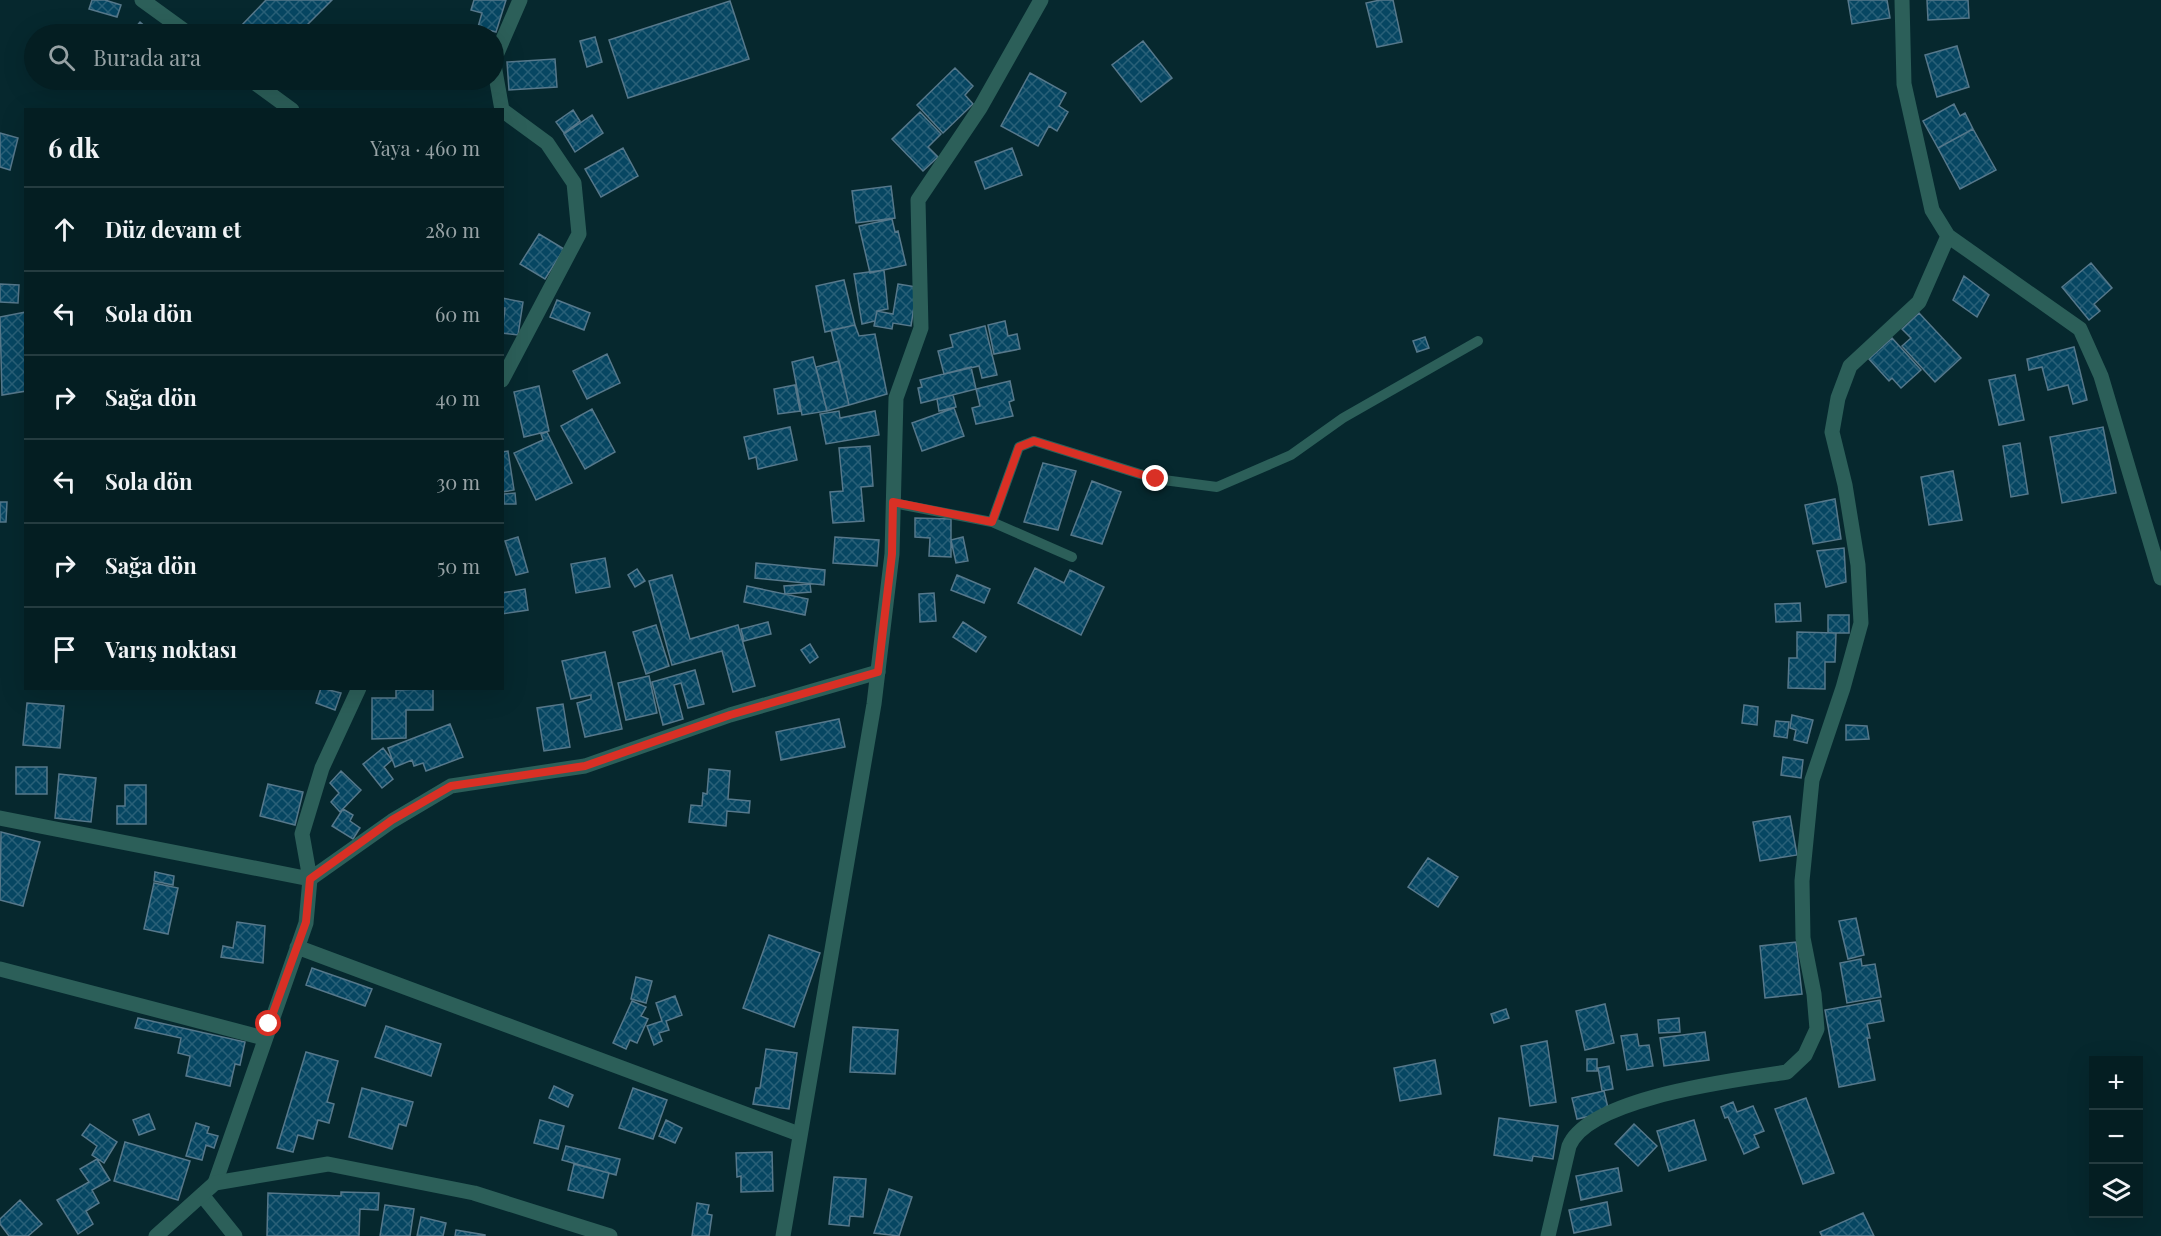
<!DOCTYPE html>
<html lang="tr">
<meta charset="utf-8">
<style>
:root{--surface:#041e22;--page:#0d272a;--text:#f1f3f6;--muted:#97a2a5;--line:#253c40}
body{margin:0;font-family:"Playfair Display",serif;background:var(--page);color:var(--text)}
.controls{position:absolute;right:18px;bottom:18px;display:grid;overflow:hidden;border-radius:0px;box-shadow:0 6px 24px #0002}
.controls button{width:54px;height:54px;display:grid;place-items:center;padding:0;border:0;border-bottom:2px solid var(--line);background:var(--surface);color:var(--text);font:30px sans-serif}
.stop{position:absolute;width:18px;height:18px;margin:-14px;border:4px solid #d93025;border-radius:50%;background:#fff}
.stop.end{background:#d93025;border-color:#fff;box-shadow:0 2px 6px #0008}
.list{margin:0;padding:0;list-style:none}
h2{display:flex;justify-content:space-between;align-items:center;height:78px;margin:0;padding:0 24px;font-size:26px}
h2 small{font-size:20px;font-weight:400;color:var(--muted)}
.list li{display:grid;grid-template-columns:39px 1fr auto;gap:18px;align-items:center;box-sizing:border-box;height:84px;padding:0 24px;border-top:2px solid var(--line)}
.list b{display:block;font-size:22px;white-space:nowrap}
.list em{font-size:20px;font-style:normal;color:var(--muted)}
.icon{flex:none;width:33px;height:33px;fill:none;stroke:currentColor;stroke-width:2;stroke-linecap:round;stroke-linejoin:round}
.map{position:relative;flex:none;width:2161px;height:1236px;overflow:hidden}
.search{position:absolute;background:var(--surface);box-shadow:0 6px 24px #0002;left:24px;top:24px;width:480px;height:66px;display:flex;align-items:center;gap:15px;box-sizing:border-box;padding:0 21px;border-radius:33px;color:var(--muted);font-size:22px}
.panel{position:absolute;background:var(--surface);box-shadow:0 6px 24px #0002;left:24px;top:108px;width:480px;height:582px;border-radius:0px}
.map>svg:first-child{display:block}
.building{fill:url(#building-cross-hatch);stroke:#56788b;stroke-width:1.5}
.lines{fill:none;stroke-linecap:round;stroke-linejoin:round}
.service{stroke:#2c5f59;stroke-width:10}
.minor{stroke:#2c5f59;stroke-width:15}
.tertiary{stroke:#2c5f59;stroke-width:15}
.route{stroke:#d93025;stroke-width:8}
</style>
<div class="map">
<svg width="2161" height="1236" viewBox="0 0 2161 1236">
<defs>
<pattern id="building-cross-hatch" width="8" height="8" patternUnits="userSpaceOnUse" patternTransform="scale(1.5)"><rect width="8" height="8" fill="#064662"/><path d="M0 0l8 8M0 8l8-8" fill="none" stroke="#296078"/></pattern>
</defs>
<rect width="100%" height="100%" fill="#06282e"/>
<path class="building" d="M92,0h13l16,5 -4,12 -28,-8z
M266,0h66l-34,34h-51l-7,-7z
M474,0h32l-10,32 -18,-5 4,-14 -11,-3z
M1380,0h13l9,42 -25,5 -11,-44z
M1848,0h39l3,18 -38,6z
M1927,0h41l1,18 -41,2z
M730,1l19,58 -121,39 -19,-58z
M140,22l14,12h-24z
M595,37l7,25 -15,5 -7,-26z
M1143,41l29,37 -31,24 -29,-37z
M1957,46l12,41 -32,10 -12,-42z
M555,59l2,28 -48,3 -2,-28z
M955,68l18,18 -8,9 8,9 -30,29 -26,-28z
M1030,73l36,20 -7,13 9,6 -11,19 -8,-5 -11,20 -37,-20z
M1954,104l6,12 5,-3 8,16 -35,19 -15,-27z
M573,110l7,11 -16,12 -8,-11z
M920,112l21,22 -13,13 10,10 -15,14 -31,-32z
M592,115l11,18 -28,19 -11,-18z
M1973,129l23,41 -36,19 -22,-41z
M0,133l18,5 -8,32 -10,-3z
M623,148l15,28 -37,21 -16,-28z
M1012,148l10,27 -37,14 -10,-27z
M891,186l4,32 -39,5 -4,-32z
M892,219l3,13 3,-1 8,34 -36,8 -11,-47z
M539,234l25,15 -19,30 -25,-15z
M2091,263l21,25 -18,16 6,7 -11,9 -27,-33z
M884,270l4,39 -11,2 -2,10 -13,3 -8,-50z
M1964,276l25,19 -12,22 -24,-17z
M844,280l11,45 -30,7 -9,-46z
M0,284l19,1 -1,18 -18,-1z
M898,284l19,3 -6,39 -18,-3 -1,6 -18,-3 3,-15 16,3z
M502,298l21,4 -5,33 -16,-2 3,-25h-3z
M557,300l33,13 -6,17 -34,-13z
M26,312v79l-24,4 -2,-78z
M1919,313l42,45 -26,24 -33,-36 9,-8 -9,-9z
M1005,321l3,15 9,-2 3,15 -26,5 -6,-29z
M855,325l4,11 16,-2 12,60 -38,11 -18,-75z
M985,326l12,49 -15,3 -3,-12 -35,8 -6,-23 15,-4 -3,-12z
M1425,337l4,11 -12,4 -4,-11z
M1892,338l29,32 -20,18 -9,-10 -3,3 -20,-22z
M2074,347l13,53 -14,4 -5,-19 -20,5 -6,-23 -13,3 -2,-11z
M607,354l13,29 -33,16 -14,-28z
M813,357l14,54 -25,4 -10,-53z
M839,361l10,44 -22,6 -11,-44z
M971,367l5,22 -55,14 -3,-15 4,-1 -2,-7z
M2015,375l9,45 -25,5 -10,-45z
M1010,381l4,19 -5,2 4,14 -37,8 -4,-16 8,-2 -4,-17z
M795,385l5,26 -22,3 -4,-25z
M539,386l10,45 -25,6 -10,-45z
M953,395l3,12 -17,4 -2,-12z
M954,408l10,28 -42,15 -10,-28z
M592,409l23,43 -30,17 -24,-43z
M839,411l1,7 35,-7 4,24 -53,9 -6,-30z
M790,427l7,33 -39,9 -2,-12 -7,2 -5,-22z
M2103,427l13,66 -54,10 -12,-66z
M547,432l25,51 -36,17 -22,-47 29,-13 -2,-6z
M2020,443l8,51 -17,3 -8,-51z
M870,446l3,40 -12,1 3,34 -31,2 -3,-31 13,-1 -4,-43z
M508,451l6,39 -12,2v-40z
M1043,463l33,8 -18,59 -34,-8z
M1953,471l9,49 -33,5 -8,-48z
M1092,481l29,11 -19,52 -31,-9z
M515,493l1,11h-12v-10z
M1835,499l6,40 -28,5 -8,-39z
M0,502h7l-1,20h-6z
M915,518l36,1v38l-22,-1 1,-18 -15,-1z
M518,537l10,35 -12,3 -11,-34z
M835,537l44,3 -2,26 -44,-3z
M963,537l5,24 -12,2 -5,-23z
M1844,548l2,34 -20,5 -9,-36z
M605,558l5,29 -34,6 -5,-29z
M756,563l69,7 -1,15 -69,-7z
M1035,568l29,15 6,-13 34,17 -23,48 -63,-32z
M637,569l8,12 -10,6 -7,-12z
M672,575l18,64 48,-14 17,61 -22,6 -11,-41 -50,14 -23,-84z
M957,575l33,14 -6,14 -33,-13z
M810,584l1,8 -26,2 -1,-8z
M747,586l61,13 -3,16 -61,-13z
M525,589l3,21 -26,4v-21z
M934,593l2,28 -16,1 -1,-28z
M1800,603l1,18 -25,1 -1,-18z
M1828,615h21v18h-21z
M768,622l3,12 -27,7 -3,-12z
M963,622l23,15 -10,15 -23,-15z
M656,625l13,41 -23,8 -13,-42z
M1797,632l39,1 -1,29h-10v27l-37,-1 1,-30h8z
M810,644l8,13 -8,6 -9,-13z
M605,652l17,77 -37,8 -8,-34 14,-4v-4l-20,4 -9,-38z
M695,670l9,34 -16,4 -7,-25 -7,2 9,34 -20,6 -11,-43z
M649,676l8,37 -31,7 -8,-37z
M321,688l20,5 -6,17 -19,-7z
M433,689v21h-27v28l-34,1v-41h24v-8z
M27,703l37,3 -4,42 -37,-3z
M563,704l7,43 -26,4 -7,-43z
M1744,705l14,2 -1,18 -15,-2z
M1792,715l21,5 -6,23 -13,-3 2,-10 -6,-2z
M839,719l6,28 -64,13 -5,-28z
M1776,721l13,1 -2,16 -13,-2z
M450,724l13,33 -37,14 -3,-8 -9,3 -2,-6 -17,7 -7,-19z
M1846,725l21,1 2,13 -23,1z
M383,748l9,12 -8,7 9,12 -11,9 -19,-24z
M1783,757l20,3 -2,18 -20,-3z
M16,767h31v27h-31z
M709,769l21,2 -2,28 22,2 -1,12 -22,-2 -1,15 -37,-4 2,-17 11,1 1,-13 4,1z
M341,771l20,19 -21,22 -9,-10 8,-9 -9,-10z
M59,774l37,4 -5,44 -36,-4z
M268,784l35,8 -8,33 -35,-9z
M125,785h21v39h-29v-18h8z
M343,809l10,6 -3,6 10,7 -7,11 -21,-13z
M1790,816l7,39 -37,6 -7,-39z
M1,832l39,10 -17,64 -23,-6z
M1428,858l30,19 -20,30 -30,-20z
M155,872l19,4 -1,9 -19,-4z
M154,883l24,5 -10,46 -24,-5z
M1856,918l8,37 -16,4 -9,-38z
M237,922l28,4 -2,37 -42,-6 2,-11 10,2z
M769,935l51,18 -26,74 -51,-19z
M1796,942l6,52 -37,4 -5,-52z
M1861,959l1,7 13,-2 6,33 -34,6 -7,-40z
M312,968l60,21 -7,17 -59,-21z
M636,977l16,4 -6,22 -15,-4z
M675,996l7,19 -16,6 3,9 -10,3 3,8 -8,4 -7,-19 15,-5 -6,-18z
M1880,1000l4,21 -17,3 3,14h-3l8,42 -36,7 -14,-77z
M632,1001l14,6 -5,9 7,3 -11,24 -7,-3 -4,9 -13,-6z
M1605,1004l9,39 -29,7 -9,-39z
M1506,1009l3,9 -15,5 -3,-9z
M138,1018l107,24 -5,23 -5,-1 -5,22 -44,-10 4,-20 -12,-3 3,-15 -46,-10z
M1679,1018l1,14 -21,1 -1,-13z
M386,1026l55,18 -10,32 -56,-19z
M853,1027l45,3 -3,44 -45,-2z
M1705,1032l4,28 -45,6 -4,-28z
M1637,1034l2,12 10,-1 4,21 -26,4 -6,-34z
M1547,1041l9,61 -26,4 -9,-60z
M766,1049l31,4 -8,56 -36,-5 3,-16h4z
M306,1052l32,9 -11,41 7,2 -5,19 -11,-3 -5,19 -15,-4 -5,17 -16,-4z
M1587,1059h10v12h-10z
M1435,1060l6,34 -41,7 -6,-33z
M1609,1066l4,23 -11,2 -4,-23z
M554,1086l19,9 -5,12 -19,-9z
M362,1088l51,14 -7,24 -7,-2 -7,25 -43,-12z
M633,1088l34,12 -14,39 -34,-11z
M1604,1091l5,21 -32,7 -5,-21z
M1806,1098l28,75 -31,11 -28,-75z
M1733,1102l4,10 16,-6 11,25 -10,4 5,12 -15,7 -16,-37 -3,1 -4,-11z
M149,1114l6,15 -16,6 -6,-15z
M1499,1118l59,8 -5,33 -20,-3 -1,5 -38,-6z
M540,1120l24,6 -6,23 -24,-6z
M666,1120l16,8 -7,15 -16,-7z
M1694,1120l12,40 -37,11 -12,-40z
M196,1123l13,4 -2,6 11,3 -4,12 -8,-3 -4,15 -16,-4z
M90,1124l27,18 -13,21 -12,-8 5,-9 -15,-11z
M1634,1124l23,22 -19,20 -23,-22z
M125,1142l65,19 -12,39 -64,-19z
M566,1146l54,13 -4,16 -54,-15z
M772,1152l1,39 -32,1v-16l-4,1 -1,-24z
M97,1159l13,21 -18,10 7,13 -13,8 7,13 -15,10 -21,-34 32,-18 -9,-13z
M574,1164l35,9 -6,25 -35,-8z
M1618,1168l4,23 -41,9 -5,-24z
M834,1177l32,2 -3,38 -13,-1 -1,10 -20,-2z
M889,1189l23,8 -13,39 -25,-3z
M341,1192l38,1 -1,17 -18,-1 -1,27h-92l1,-43 73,3z
M20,1200l22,24 -14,12h-19l-9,-12v-5z
M1607,1202l4,23 -37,8 -5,-23z
M697,1203l12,2 -2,9 5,1 -3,21h-17z
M385,1205l29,4 -4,27h-30z
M1863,1213l11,23h-52l-2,-4z
M421,1217l25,6 -3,13h-26z
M456,1230l29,5v1h-30z"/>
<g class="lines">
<path class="service" d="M893,503l99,19 80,35
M992,522l27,-75 15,-6 122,38 61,8 74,-32 52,-37 135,-77"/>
<path class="minor" d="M142,0l47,34
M1902,0l2,84 28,126 16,26 132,93 21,47 60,202
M494,60l26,-60
M494,65l8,45
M251,80l41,30
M502,110l45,33 27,40 5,51 -77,146
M0,818l310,61 -8,-45 20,-66 37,-80
M297,947l502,187
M0,969l264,69
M215,1183l91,-260 4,-44 82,-58 59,-35 134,-20 145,-51 148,-43
M202,1195l33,41
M1548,1236l21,-90c20,-49 168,-66 218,-74l18,-17 12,-26 -3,-35 -11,-56 -1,-57 10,-101 31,-92 18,-65 -3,-58 -13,-80 -13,-53 6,-34 12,-32 69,-64 29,-66"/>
<path class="tertiary" d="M156,1236l59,-53 113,-19 146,29 136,43
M783,1236l91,-532 18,-150 4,-156 25,-70 -3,-128 62,-92 61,-108"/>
</g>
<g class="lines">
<path class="route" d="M269,1024l37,-102 4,-43 82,-59 59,-34 134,-20 145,-51 148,-43 14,-118 1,-52 99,20 27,-75 15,-6 122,38"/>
</g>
</svg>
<div class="controls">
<button>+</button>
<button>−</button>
<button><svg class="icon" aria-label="layers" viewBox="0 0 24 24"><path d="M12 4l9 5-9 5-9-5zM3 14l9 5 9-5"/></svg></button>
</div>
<div class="stop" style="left:269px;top:1024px"></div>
<div class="stop end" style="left:1156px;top:479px"></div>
<div class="search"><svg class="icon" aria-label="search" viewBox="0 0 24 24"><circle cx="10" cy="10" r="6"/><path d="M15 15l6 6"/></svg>Burada ara</div>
<section class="panel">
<h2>6 dk<small>Yaya · 460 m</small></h2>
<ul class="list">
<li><svg class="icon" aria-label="ahead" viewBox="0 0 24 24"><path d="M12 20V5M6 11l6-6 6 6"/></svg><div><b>Düz devam et</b></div><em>280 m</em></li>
<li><svg class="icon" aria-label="left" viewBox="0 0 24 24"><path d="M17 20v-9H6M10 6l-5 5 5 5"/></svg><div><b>Sola dön</b></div><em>60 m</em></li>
<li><svg class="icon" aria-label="right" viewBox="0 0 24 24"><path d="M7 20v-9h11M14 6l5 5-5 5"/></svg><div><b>Sağa dön</b></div><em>40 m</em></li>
<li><svg class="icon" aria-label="left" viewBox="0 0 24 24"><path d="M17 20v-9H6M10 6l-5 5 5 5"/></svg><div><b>Sola dön</b></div><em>30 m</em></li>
<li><svg class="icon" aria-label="right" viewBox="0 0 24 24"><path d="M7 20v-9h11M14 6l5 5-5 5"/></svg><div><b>Sağa dön</b></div><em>50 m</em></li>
<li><svg class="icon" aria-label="arrive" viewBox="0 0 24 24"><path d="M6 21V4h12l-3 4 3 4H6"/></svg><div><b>Varış noktası</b></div></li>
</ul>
</section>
</div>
